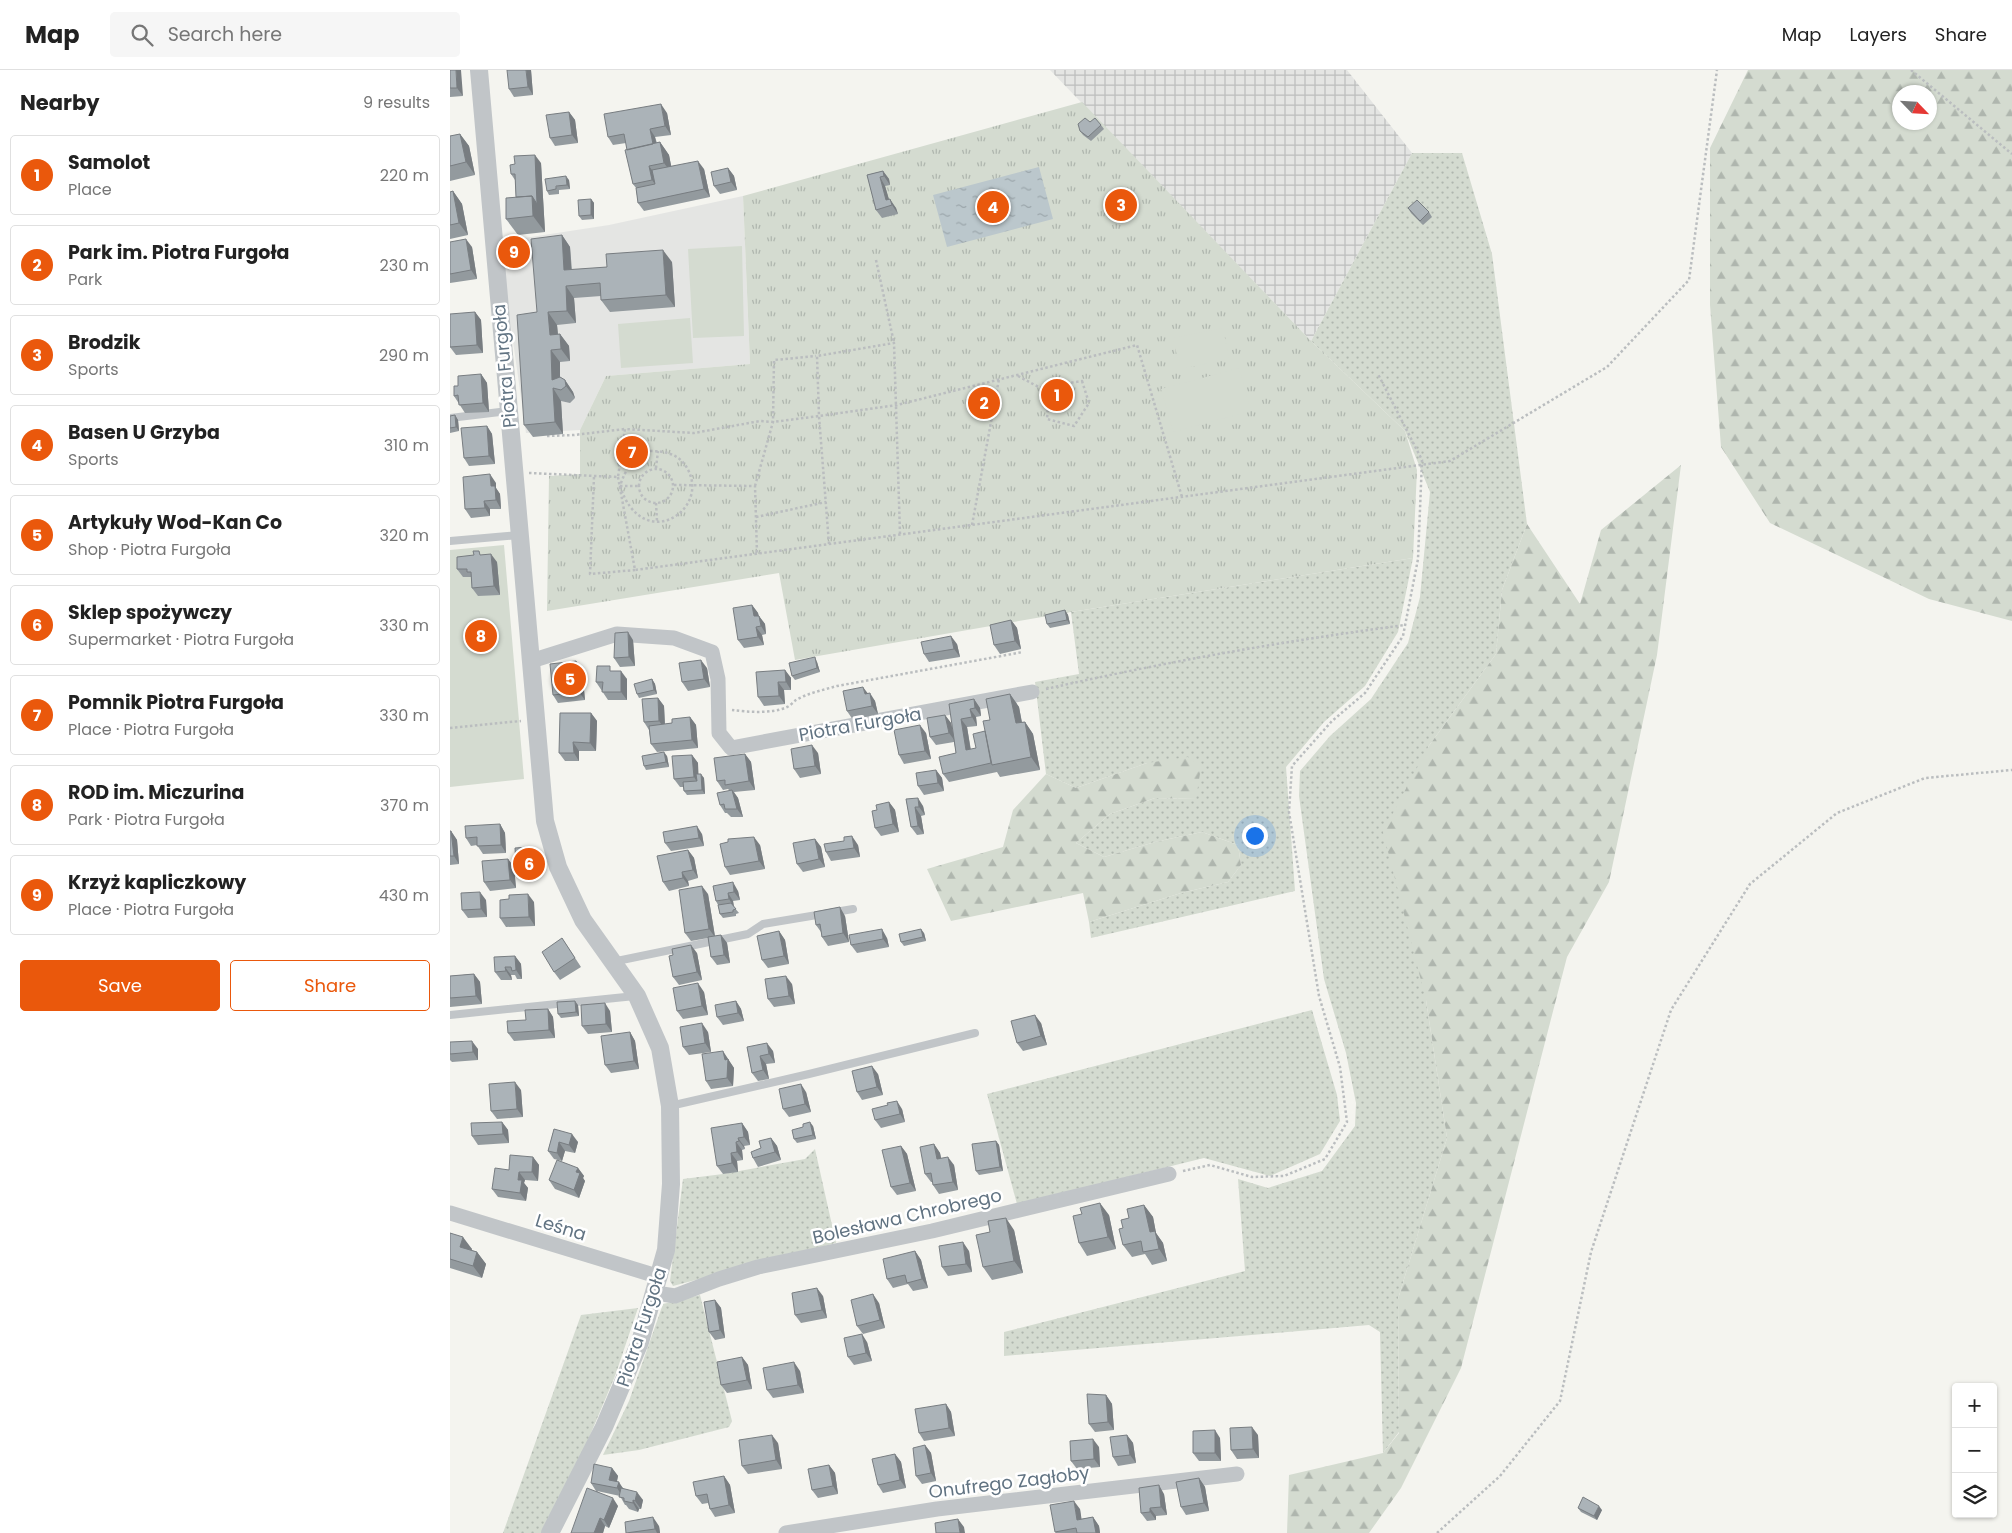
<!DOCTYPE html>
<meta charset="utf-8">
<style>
:root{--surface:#fff;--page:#f6f6f6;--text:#222;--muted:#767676;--line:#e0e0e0;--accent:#ea580c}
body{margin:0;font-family:Poppins,sans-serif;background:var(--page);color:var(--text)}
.controls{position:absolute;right:15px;bottom:15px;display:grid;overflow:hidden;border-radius:5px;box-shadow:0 1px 4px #0004}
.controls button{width:45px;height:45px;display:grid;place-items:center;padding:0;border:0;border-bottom:1px solid var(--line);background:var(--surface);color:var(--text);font:25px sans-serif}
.compass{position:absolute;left:1442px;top:15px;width:45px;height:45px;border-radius:50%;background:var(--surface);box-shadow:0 1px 4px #0004;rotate:115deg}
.you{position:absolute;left:804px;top:765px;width:18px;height:18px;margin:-12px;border:4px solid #fff;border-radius:50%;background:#1a73e8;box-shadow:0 0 0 8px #1a73e833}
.badge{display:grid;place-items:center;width:32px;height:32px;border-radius:50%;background:var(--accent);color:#fff;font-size:16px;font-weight:700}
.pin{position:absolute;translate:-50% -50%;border:2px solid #fff;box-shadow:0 1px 5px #0006}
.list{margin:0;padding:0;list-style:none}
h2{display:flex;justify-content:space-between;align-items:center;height:65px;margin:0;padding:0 20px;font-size:21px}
h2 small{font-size:16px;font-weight:400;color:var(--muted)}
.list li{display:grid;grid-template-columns:32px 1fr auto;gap:15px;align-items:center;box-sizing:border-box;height:80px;margin:0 10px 10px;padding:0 10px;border:1px solid var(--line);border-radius:5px}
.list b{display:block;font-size:19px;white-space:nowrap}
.list p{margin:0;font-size:16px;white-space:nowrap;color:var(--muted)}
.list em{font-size:16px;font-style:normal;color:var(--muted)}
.actions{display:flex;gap:10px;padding:15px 20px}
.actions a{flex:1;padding:11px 0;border:1px solid var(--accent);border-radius:5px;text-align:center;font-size:18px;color:var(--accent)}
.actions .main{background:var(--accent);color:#fff}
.icon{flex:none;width:28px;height:28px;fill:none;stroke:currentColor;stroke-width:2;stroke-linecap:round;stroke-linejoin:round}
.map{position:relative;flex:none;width:1562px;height:1463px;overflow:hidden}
header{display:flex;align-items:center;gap:30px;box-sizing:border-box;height:70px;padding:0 25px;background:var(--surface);border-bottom:1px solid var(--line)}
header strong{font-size:24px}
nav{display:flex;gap:28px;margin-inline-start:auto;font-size:18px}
.search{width:350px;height:45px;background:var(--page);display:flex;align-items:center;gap:12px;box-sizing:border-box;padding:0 18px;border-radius:5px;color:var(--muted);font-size:19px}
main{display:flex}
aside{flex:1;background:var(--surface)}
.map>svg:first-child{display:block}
.built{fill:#e4e5e3}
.industrial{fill:url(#industrial-grid)}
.grass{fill:url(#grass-dots)}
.forest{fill:url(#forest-firs);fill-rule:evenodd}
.park{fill:url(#park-tufts)}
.garden{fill:#d4dbd0}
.water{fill:url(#water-ripples)}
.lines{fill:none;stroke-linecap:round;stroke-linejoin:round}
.path{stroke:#babdbf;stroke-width:2.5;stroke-dasharray:2.5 2.5;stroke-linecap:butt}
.service{stroke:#c1c5c8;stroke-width:8}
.minor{stroke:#c1c5c8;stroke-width:15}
.tertiary{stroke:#c1c5c8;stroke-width:18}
.wall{fill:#939a9e}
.shaded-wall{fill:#787d81}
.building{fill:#abb3b8;stroke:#787d81}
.labels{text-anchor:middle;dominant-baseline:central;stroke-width:5;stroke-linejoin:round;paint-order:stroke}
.street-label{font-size:18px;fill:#617382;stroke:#fff}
</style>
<header>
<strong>Map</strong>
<div class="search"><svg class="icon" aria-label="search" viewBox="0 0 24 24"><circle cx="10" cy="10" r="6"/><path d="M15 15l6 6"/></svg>Search here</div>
<nav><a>Map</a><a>Layers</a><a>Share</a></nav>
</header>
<main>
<aside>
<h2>Nearby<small>9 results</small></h2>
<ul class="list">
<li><span class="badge">1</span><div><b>Samolot</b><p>Place</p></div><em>220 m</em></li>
<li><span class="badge">2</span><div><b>Park im. Piotra Furgoła</b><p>Park</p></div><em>230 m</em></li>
<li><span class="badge">3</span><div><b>Brodzik</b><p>Sports</p></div><em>290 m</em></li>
<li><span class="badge">4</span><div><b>Basen U Grzyba</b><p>Sports</p></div><em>310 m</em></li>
<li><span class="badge">5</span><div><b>Artykuły Wod-Kan Co</b><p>Shop · Piotra Furgoła</p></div><em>320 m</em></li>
<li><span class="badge">6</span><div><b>Sklep spożywczy</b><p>Supermarket · Piotra Furgoła</p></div><em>330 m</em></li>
<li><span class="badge">7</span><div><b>Pomnik Piotra Furgoła</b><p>Place · Piotra Furgoła</p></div><em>330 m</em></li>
<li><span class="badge">8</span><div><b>ROD im. Miczurina</b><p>Park · Piotra Furgoła</p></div><em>370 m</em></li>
<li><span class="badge">9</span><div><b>Krzyż kapliczkowy</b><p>Place · Piotra Furgoła</p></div><em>430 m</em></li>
</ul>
<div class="actions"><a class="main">Save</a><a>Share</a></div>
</aside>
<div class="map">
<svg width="1562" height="1463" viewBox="0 0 1562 1463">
<defs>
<pattern id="industrial-grid" width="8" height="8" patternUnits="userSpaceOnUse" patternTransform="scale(1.25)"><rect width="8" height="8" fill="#e4e5e3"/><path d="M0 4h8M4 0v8" fill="none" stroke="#bcbebd"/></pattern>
<pattern id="grass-dots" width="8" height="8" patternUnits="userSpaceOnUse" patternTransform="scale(1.25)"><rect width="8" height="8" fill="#d4dbd0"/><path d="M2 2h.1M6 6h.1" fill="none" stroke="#afb6ae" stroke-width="1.8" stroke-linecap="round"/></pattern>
<pattern id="forest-firs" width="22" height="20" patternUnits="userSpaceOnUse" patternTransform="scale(1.25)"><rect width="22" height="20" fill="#d4dbd0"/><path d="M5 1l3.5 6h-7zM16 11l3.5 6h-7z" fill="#afb6ae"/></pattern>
<pattern id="park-tufts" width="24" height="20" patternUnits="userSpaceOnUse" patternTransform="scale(1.25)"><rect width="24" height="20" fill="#d4dbd0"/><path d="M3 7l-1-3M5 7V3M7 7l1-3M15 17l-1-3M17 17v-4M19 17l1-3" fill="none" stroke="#afb6ae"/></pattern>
<pattern id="water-ripples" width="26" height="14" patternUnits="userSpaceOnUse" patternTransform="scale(1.25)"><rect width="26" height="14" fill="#bbc7cc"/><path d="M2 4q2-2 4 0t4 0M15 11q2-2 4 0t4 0" fill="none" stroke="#9ba6ab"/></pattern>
</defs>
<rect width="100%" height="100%" fill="#f4f4ef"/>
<path class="built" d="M293,126l7,168 -144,12 -26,54 -54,3 -27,-191 110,-17z"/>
<path class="industrial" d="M600,0h297l65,83 -101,188z"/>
<path class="grass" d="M962,83h50l30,101 35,270 -25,66 -6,64 -68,93 -2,253 21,138 -49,161 1,133 -16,21 -3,-121 -11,-7 -365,31v-24l241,-61 -7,-92 30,9 54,-17 33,-45 1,-23 -10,-50 -22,-74 -25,-183 1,-25 30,-35 41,-37 37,-56 12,-46 10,-105 -25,-61 -94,-90z
M963,488l-15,74 -33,54 -41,36 -38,45 9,124 -204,47 -2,-16 92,-29 47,-11 13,-17 -3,-20 -36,-13 -47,10 -51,15 -28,-14 34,-29 45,-16 41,1 -49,-36 -71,25 -30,-14 -11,-92 44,-8 -8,-62z
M862,940l25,85 3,26 -20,33 -50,22 -66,-18 -187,46 -30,-110z
M365,1079l21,94 -163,43 -3,-5 13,-102 40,-5 82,-15z
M250,1225l32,126 -3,6 -90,23 -36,5 26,-54 34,-97z
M188,1238l-23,68 -32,76 -42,81h-38l78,-218z"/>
<path class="forest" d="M1298,0h264v551l-83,-22 -159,-76 -49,-76 -11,-142v-157zM1480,22v30h-30v-30z
M1231,395l-24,190 -48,227 -42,75 -106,411 -60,120 -32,45h-82l2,-58 94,-22 16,-20 -1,-134 49,-161 -21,-138 -43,-168 45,-85 68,-93 6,-64 25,-66 53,80 21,-74z
M738,687l13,10 -5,32 -41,-1 -45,16 -34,29 28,14 51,-15 47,-10 36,13 3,20 -13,17 -47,11 -92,29 -6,-29 -132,28 -24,-52 76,-22 10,-37 33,-36 30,14 71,-25z"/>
<path class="park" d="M632,32l229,239 94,90 12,39 -4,88 -342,54 -276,48 -16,-87 -232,38 2,-135 31,-2v-44l26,-54 144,-12 -7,-168z"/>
<path class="garden" d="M292,176l2,90 -51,2 -5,-89z
M240,248l3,45 -72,5 -3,-44z
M773,258l6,31 -49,10 -7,-31z
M789,298l12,43 -78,21 -12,-43z
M54,475l20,234 -74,8v-237z"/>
<path class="water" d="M589,97l14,52 -106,28 -14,-52z
M659 134a12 12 0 1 1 24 0a12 12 0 1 1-24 0Z"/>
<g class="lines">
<path class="path" d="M1461,0l101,84
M426,190l18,83
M568,306l30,16
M632,311l7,22 -15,23 -27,-7 2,-27 13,-8z
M97,366l27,-1 51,-6
M200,381c15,0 29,3 37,17 25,42 -45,87 -67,18 6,-18 13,-28 30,-35z
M206,398l2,-17
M189 416a17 17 0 1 1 34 0a17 17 0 1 1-34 0Z
M79,403l89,4 7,-48 69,4 66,-12 13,1 46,-6 -2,-60 77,-13 6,191
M144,407l-4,97 45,-4
M168,407l17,93 815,-109 157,-94 82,-87 28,-210
M224,415l81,1 2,67
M170,416h18
M305,416l18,-64 1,-62 42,-4
M206,433l1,18
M306,447l70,-15
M522,455l27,-146
M379,474l-10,-128 78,-11 240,-60 45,152
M596,619c119,-27 238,-48 359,-64
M282,640c16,2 40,4 55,-3 3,-1 6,-5 9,-7 12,-7 27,-10 41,-14l186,-34
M0,658l71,-7
M733,1101l27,-6 42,12 32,-1 41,-17 22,-37 -7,-55 -21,-71 -30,-184 3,-46 40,-45 33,-28 38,-57 15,-77 4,-99 -44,-86
M987,1463l63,-57 60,-75 31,-149 80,-242 79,-126 87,-71 88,-35 87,-8"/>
<path class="service" d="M0,348l58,-7
M0,471l69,-6
M162,892l136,-28 15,-10 90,-15
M0,945l185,-19
M220,1036l139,-32 166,-41"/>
<path class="minor" d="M81,591l86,-27 57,4 38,14 6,27 1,54 12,15 301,-56
M0,1143l210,64
M206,1223l19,3 44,-17 39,-12 174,-36 237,-57
M336,1463l151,-24 300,-35"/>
<path class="tertiary" d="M29,0l66,751 13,46 25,53 54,76 23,52 10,58 1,78 -5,66 -26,92 -36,85 -54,106"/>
</g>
<path class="wall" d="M0,0l13,26 -13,1z
M81,0l2,25 -19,2 -5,-8z
M119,42l6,8 3,23 -23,3 -5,-8z
M217,43l4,22 -16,2 2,6 3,-1 9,13 2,11 33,3 6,28 -66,14 -6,-8 -2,-15 -3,-4 -7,-41 -13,2 -5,-8z
M640,52l11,3 3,4 -13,12 -8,-6 -3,-4z
M10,64l9,12 6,29 -25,6v-45z
M91,93l4,69 -27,3 -12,-16 10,-22 -1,-17 -4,-6z
M278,98l6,8 3,14 -17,4 -6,-8z
M433,101l6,8 1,6 -5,1 4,14 7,8 2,6 -16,4 -6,-8 -9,-35z
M119,110l1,9 -11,1v4l-10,1 -2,-4z
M3,121l9,13 6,31 -18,4v-47z
M141,129l3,4v16l-12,1 -3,-4z
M958,138l21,4 3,5 -9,8 -12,-12z
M112,165l8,12 2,23 100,-8 3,45 -65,5 -9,-12v-4l-27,2 2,25 -19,2 1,9h2l9,12 1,15 -10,1v15l5,3 8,12 2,6 -5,5 -9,-2 2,33 -30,3 -9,-12 13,-113z
M0,172l22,5 5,32 -27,4z
M25,242l6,8 2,33 -27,2 -6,-8z
M31,304l6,9 2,29 -24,1 -11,-17 4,-10z
M5,345l3,5 1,11 -9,2v-17z
M37,356l5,8 3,30 -26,2 -5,-8z
M46,413v5l4,6 1,15h-11v7l-19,2 -6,-9z
M32,485l15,7 3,33 -22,1 -6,-8 -1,-11h-8l-6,-8z
M302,535l6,8 1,3 6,8 1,10 -4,1 2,10 -20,3 -6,-8z
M615,540l3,5 2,9 -20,4 -3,-4z
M561,550l6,8 4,21 -21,5 -6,-9z
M183,570l2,26 -15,1 -6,-9z
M507,574l3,13 -31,5 -5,-8z
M126,591l6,9 3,30 -27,3 -5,-8z
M367,592l3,10 -25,8 -3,-4z
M257,598l3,19 -22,4 -6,-9z
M335,600l6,8v12h-7l1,14 -21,2 -6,-9z
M164,601l13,8v21h-19l-12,-18z
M202,609l3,5 2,10 -18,4 -2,-4z
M418,623l7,8 3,13 -25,6 -6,-9z
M560,624l9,13 3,15h3l8,12 7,36 -40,7 -3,-5 -48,10 -6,-8 13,-21 -2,-11 -18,3 -6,-8 15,-22 6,8 2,8 21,-32 6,9 1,8 -5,1 1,9 -10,1 4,23 5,-2 9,-17 5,-11z
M208,628l6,8 1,18 7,-1 18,-6 6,8 2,23 -41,4 -6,-8 -2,-14 -5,-8z
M141,643l6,8 -1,30h-17v10h-14l-6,-8z
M476,663l5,26 -27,5 -5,-9z
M368,683l3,21 -21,4 -6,-9z
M295,684l6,8 4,28 -21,2 4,6 5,19h-12l-4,-4h-2l-5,-8 9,-15 -1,-1 -5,1 -6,-9z
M242,685l6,8v11l6,4 1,16 -18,1 -3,-4 -1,-4h-3l-6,-8z
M217,686l2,11 -23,3 -2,-4z
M486,700l6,8 2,13 -20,4 -6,-9z
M456,729l17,7 2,9 -4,1 3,18 -7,1 -6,-8z
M439,732l6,8 4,22 -18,4 -6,-8 2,-18z
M50,754l5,9 1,20 -23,1 -6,-9 -6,1 -5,-8z
M0,761h1l6,9 2,24 -9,1z
M252,764l2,12 -33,5 -6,-8z
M365,769l6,8 4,20 -22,5 -6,-8z
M310,775l5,24 -35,6 -5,-8z
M408,775l2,12 -29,4 -5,-9z
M238,780l6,8 4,20 -10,3 1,5 -20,5 -6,-9z
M85,785l2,17 -15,2 -6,-8z
M58,789l6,8 2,21 -26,3 -6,-9z
M263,816l25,5 2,9 -7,1 1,6 5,6 -3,1v2l-13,2 -3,-4 -2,-9 -2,-4z
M258,824l7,42 6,-1 6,8 3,20 -13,2 -6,-8 -3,-19 -17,3 -6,-8z
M36,830l1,17 -19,1 -6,-8z
M84,832l1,24 -29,1 -6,-9z
M395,846l4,26 -21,4 -6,-9 -1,-5 -5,-7z
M329,861l6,9 4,24 -21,4 -6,-8z
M474,863l2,8 -22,5 -3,-4z
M112,868l19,29 -21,13 -6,-8z
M437,868l2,9 -32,6 -6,-8z
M247,883l5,27 -23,5 -6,-8z
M65,886l6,8 1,15h-5l-2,-4h-4l1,5h-11l-6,-8z
M24,904l6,8 2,22 -32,3v-31z
M342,914l3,20 -21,3 -6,-8z
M254,922l4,23 -25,4 -6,-8z
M286,931l5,8 3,12 -21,4 -6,-8z
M128,935l1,11 -18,2 -3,-4z
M98,939l5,8 2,21 -41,3 -6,-8 18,-13z
M160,941l2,21 -24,2 -6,-8z
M591,953l6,22 -24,6 -6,-8z
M180,962l5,9 4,28 -28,4 -6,-8z
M258,962l3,20 -22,3 -6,-8z
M0,972l28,7v11l-26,2 -2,-2z
M297,977l26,4 2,12 -9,1 3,15 -11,2 -6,-8z
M279,989v2l5,7 -1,18 -22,3 -5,-8z
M428,1004l5,21 -21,5 -5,-8z
M71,1020l2,27 -26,2 -6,-8z
M356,1022l5,20 -22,5 -6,-8z
M452,1039l3,13 -24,6 -6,-8z
M52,1052l6,8 1,13 -31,2 -6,-9z
M292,1053l6,9 2,13 -6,1 1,3 -3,1 1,10 -6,1 1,11 -15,2 -6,-8z
M363,1056l3,13 -19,4 -3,-4z
M104,1059l24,13 -3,11 -10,-2 -3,10 -8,-2 -6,-8z
M321,1068l6,8 4,14 -23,7 -5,-9 8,-10z
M546,1071l3,4 4,26 -24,4 -3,-4z
M484,1074l6,9 1,5 13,7 4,25 -19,4 -6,-9v-3h-2l-6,-8z
M451,1076l6,8 9,37 -19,4 -6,-8z
M83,1087l6,8 -1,16 -13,-1 -1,3 4,5 -2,13 -28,-4 -6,-8 17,-19z
M128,1098l6,8 -1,2 2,3 -6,17 -24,-9 -6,-9z
M694,1135l9,12 3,16 7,10 4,18 -15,4 -7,-11 -13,3 -9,-12v-17z
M659,1145l7,34 -29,7 -8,-13z
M564,1160l9,43 -31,7 -9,-13z
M0,1163l22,16 -1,1 6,2 9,12 -4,14 -32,-10z
M465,1181l6,9 7,28 -15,3 -5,-7 -15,4 -6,-9z
M519,1181l3,21 -24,4 -6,-9z
M373,1226l4,22 -26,5 -6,-8z
M265,1230l6,8 4,30 -10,2 -6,-8z
M429,1233l6,25 -22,6 -6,-8z
M417,1272l5,19 -18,4 -6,-8z
M292,1287l6,8 4,24 -25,4 -6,-8z
M350,1301l4,22 -31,5 -6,-8z
M656,1325l6,9 2,26 -19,2 -6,-8z
M496,1334l5,8 4,24 -31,5 -5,-8z
M677,1365l6,8 3,20 -18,3 -5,-9z
M808,1365l1,23 -22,1 -6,-9z
M770,1368l1,23h-22l-6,-8z
M328,1373l4,26 -34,5 -6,-8z
M475,1375l6,8 5,28 -14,3 -6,-8z
M649,1377l1,20 -23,2 -6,-8z
M445,1384l6,8 5,26 -23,5 -5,-8z
M379,1395l6,8 3,21 -20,4 -6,-8z
M162,1398l6,8 -1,6 7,7 19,11 -2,9h-2l-1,3 -9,-3 -3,-4h-1l-5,-9 -23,-5 21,15 -9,22 -4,-2 -2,7h-32l25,-42 -5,-8z
M274,1406l6,9 5,28 -20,4 -5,-8 -2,-6 -6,1 -6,-8z
M749,1408l6,9 4,24 -23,4 -5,-8z
M714,1424l3,21 -11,1v4l-9,1 -6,-8z
M1128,1438l24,2 -5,10 -16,-8z
M630,1439l1,10 12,-2 6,9 1,7h-44l-1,-1z
M209,1456l1,7h-34z"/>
<path class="shaded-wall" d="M6,0h5l2,26 -6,-8z
M76,0h5l2,25 -5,-8z
M211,34l6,9 4,22 -6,-9z
M119,42l6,8 3,23 -6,-8z
M200,59l5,8 4,20 -5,-8z
M10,64l9,12 6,29 -9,-13z
M210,72l9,13 4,20 -9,-12z
M85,85l6,8 4,69 -12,-16 -1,-20z
M248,91l6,8 6,28 -6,-8z
M199,96l9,12 3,14 -9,-12z
M278,98l6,8 3,14 -6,-8z
M433,101l6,8 1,6 -6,-9z
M116,106l3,4 1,9 -3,-4z
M430,107l5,9 6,20 -5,-6z
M3,121l9,13 6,31 -9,-12z
M141,129l3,4v16l-3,-4z
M440,129l6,9 2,6 -6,-9z
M112,165l8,12 2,36 -8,-13z
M16,169l6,8 5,32 -6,-9z
M213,180l9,12 3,45 -9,-12z
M116,216l8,12 2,25 -9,-12z
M25,242l6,8 2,33 -6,-8z
M98,242l9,13 2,22 -9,-12z
M110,264l9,12 1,15 -9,-12z
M101,280l9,12v28l-8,-10z
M31,304l6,9 2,29 -6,-9z
M115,310l8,12 2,6 -9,-12z
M103,318l8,13 2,33 -8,-12z
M5,345l3,5 1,11 -3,-4z
M37,356l5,8 3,30 -6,-8z
M40,404l6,9v5l4,6 1,15 -5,-9 -5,-14z
M34,431l6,8v7l-5,-8z
M41,484l6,8 3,33 -6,-9z
M302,535l6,8 2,12 -6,-9z
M615,540l3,5 2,9 -3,-4z
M309,546l6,8 1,10 -5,-8z
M561,550l6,8 4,21 -6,-8z
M306,557l6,8 2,10 -6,-8z
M178,562l5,8 2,26 -6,-9z
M501,566l6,8 3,13 -6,-8z
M365,587l2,5 3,10 -3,-4z
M251,590l6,8 3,19 -6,-8z
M126,591l6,9 3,30 -6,-8z
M335,600l6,8v12l-5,-8z
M171,601l6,8v21l-6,-8z
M202,609l3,5 2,10 -3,-4z
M328,612l6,8 1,14 -6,-8z
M413,617l6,8 -4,-1z
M420,623l5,8 3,13 -6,-8z
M560,624l9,13 5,28 -8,-12z
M208,628l6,8 1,23 -6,-8z
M524,629l6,9 1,8 -6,-8z
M520,639l6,8 1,9 -5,-9z
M141,643l6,8 -1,30 -6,-8z
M495,645l6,8 4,18 -6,-8z
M240,647l6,8 2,23 -6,-8z
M511,649l6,8 5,32 -6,-9z
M575,652l8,12 7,36 -9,-13z
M470,655l6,8 5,26 -6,-8z
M123,672l6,9v10l-5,-8z
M362,675l6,8 3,21 -6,-8z
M214,682l3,4 2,11 -3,-5z
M295,684l6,8 4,28 -6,-9z
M242,685l6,8 1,22 -5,-8z
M486,700l6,8 2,13 -6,-8z
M251,704l3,4 1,16 -3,-4z
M282,720l6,8 5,19 -6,-8z
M468,728l5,8 2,9 -6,-8z
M439,732l6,8 4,22 -6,-8z
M465,737l6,9 3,18 -6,-8z
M50,754l5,9 1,20 -5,-8z
M247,756l5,8 2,12 -5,-8z
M1,761l6,9 2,24 -5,-8z
M402,766l6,9 2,12 -6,-9z
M304,767l6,8 5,24 -6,-8z
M365,769l6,8 4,20 -6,-8z
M79,777l6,8 2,17 -5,-8z
M238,780l6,8 4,20 -5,-8z
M58,789l6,8 2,21 -6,-8z
M232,802l6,9 1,5 -6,-8z
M283,812l5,9 2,9 -6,-8z
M252,816l6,8 7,43 -6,-8z
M30,822l6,8 1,17 -6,-8z
M278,823l5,8 1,6 -5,-8z
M78,824l6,8 1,24 -6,-9z
M390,837l5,9 4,26 -6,-9z
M432,859l5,9 2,9 -6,-8z
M471,859l3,4 2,8 -3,-4z
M329,861l6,9 4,24 -5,-8z
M271,865l6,8 3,20 -6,-8z
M241,875l6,8 5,27 -5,-8z
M65,886l6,8 1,15 -6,-9z
M55,897l6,8 1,5 -6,-9z
M24,904l6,8 2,22 -6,-8z
M336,906l6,8 3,20 -6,-8z
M248,913l6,9 4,23 -6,-9z
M125,931l3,4 1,11 -3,-4z
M286,931l5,8 3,12 -6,-8z
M155,933l5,8 2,21 -6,-8z
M98,939l5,8 2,21 -6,-8z
M585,945l6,8 6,22 -6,-9z
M252,953l6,9 3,20 -6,-9z
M180,962l5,9 4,28 -5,-8z
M22,971l6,8v11l-5,-8z
M317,973l6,8 2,12 -6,-9z
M273,981l11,17 -1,18 -6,-8z
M310,986l6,8 3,15 -6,-9z
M422,996l6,8 5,21 -6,-8z
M65,1012l6,8 2,27 -6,-8z
M351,1014l5,8 5,20 -6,-8z
M447,1031l5,8 3,13 -5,-8z
M52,1052l6,8 1,13 -6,-9z
M360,1052l3,4 3,13 -3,-4z
M292,1053l6,9 2,13 -6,-8z
M122,1064l6,8 -3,11 -6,-8z
M288,1068l6,8 1,3 -6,-8z
M321,1068l6,8 4,14 -6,-8z
M546,1071l3,4 4,26 -3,-4z
M109,1072l6,9 -3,10 -5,-8z
M286,1072l6,8 1,10 -6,-8z
M484,1074l6,9 3,14 -6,-8z
M451,1076l6,8 9,37 -6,-8z
M281,1083l6,8 1,11 -6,-9z
M83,1087l6,8 -1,16 -6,-9z
M498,1087l6,8 4,25 -5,-8z
M128,1098l6,8 -1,2 2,3 -6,17 -5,-8 2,-18z
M69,1102l6,8 -1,3 4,5 -2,13 -6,-8 -2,-13z
M650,1133l9,12 7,34 -8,-12z
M694,1135l9,12 3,16 7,10 4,18 -8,-12 -9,-17z
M556,1148l8,12 9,43 -9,-12z
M13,1167l9,12 -3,10 -9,-12z
M513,1172l6,9 3,21 -6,-8z
M465,1181l6,9 7,28 -6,-9z
M27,1182l9,12 -4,14 -9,-12z
M367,1218l6,8 4,22 -5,-8z
M423,1224l6,9 6,25 -5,-8z
M265,1230l6,8 4,30 -5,-8z
M412,1264l5,8 5,19 -6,-8z
M292,1287l6,8 4,24 -5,-9z
M344,1292l6,9 4,22 -6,-8z
M656,1325l6,9 2,26 -6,-8z
M496,1334l5,8 4,24 -6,-8z
M802,1357l6,8 1,23 -6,-9z
M765,1360l5,8 1,23 -6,-8z
M322,1365l6,8 4,26 -6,-9z
M677,1365l6,8 3,20 -6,-8z
M643,1369l6,8 1,20 -6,-8z
M475,1375l6,8 5,28 -5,-8z
M445,1384l6,8 5,26 -6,-8z
M379,1395l6,8 3,21 -5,-8z
M162,1398l6,8 -3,12 -6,-8z
M274,1406l6,9 5,28 -6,-8z
M749,1408l6,9 4,24 -5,-8z
M169,1412l5,8 -1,7 -6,-9z
M709,1415l5,9 3,21 -6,-8z
M187,1422l6,8 -2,9 -6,-8z
M163,1428l5,8 -9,22 -5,-8z
M183,1430l6,9 -1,3 -5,-9z
M624,1431l6,8 3,19 -6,-8z
M1149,1436l3,4 -5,10 -3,-4z
M700,1438l6,8v4l-6,-8z
M203,1447l6,9 1,7h-3l-2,-4z
M643,1447l6,9 1,7h-4z
M150,1448l5,8 -2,7h-9z
M508,1449l6,8 1,6h-5z"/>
<path class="building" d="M0,0h6l1,18h-7z
M57,0h19l2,17 -19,2z
M211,34l4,22 -15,3 3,15 -26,6 -3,-16 -16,3 -4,-23z
M119,42l3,23 -22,3 -4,-23z
M635,48l5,4 5,-4 6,7 -13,12 -8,-6 -2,-7z
M10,64l6,28 -16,4v-30z
M210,72l4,21 -15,3 3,14 -19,4 -8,-34z
M85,85l2,49 -5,-8 -16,1 -1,-23h-4l-1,-9 5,-1 -1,-8z
M248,91l6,28 -66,14 -2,-15 19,-4 -3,-14z
M278,98l3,14 -17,4 -3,-14z
M433,101l1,5 -4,1 6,23 4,-1 2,6 -16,5 -9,-35z
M116,106l1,9 -11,1v3l-9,2 -2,-12z
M3,121l6,32 -9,2v-33z
M82,126l1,20 -27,3v-21z
M141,129v16l-12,1 -1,-16z
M967,130l12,12 -9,9 -12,-13z
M112,165l2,35 43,-3 -1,-13 57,-4 3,45 -65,5 -1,-17 -34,3 1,25 -19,1 2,23 10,-1 1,15 -10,1 1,30 8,-3 5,3 1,6 -5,4 -8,-2 2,34 -31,3 -7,-110 20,-3 -6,-73z
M16,169l5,31 -21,4v-32z
M25,242l2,33 -27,2v-33z
M31,304l2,29 -24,2 -1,-10 -4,1v-10h4v-10z
M5,345l1,12 -6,1v-12z
M37,356l2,30 -25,2 -3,-30z
M40,404l1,12h4l1,14 -12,1 1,7 -20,1 -2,-32z
M23,481h6l1,4 11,-1 3,32 -22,2 -1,-16h-4v-3h-10v-12l17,-2z
M302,535l2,11h5l2,10 -5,1 2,10 -20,3 -5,-32z
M615,540l2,10 -20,4 -2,-9z
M561,550l4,21 -21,4 -4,-20z
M178,562l1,25 -15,1 1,-25z
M501,566l3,13 -30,5 -3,-12z
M365,587l2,11 -25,8 -3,-13z
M251,590l3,19 -22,3 -3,-19z
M126,591l3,31 -26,3 -3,-31z
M147,596h13v5h11v21h-19l1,-10h-7z
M335,600l1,12h-8l1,14 -21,1 -2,-25z
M202,609l2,11 -17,4 -3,-10z
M413,617l2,7 5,-1 2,13 -25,5 -4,-20z
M560,624l6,29 9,-1 6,35 -39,8 -9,-44 7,-1 -4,-21z
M208,628l1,23 -15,1 -2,-23z
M524,629l1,9 -5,1 2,8 -11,2 5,31 10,-2 -3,-14 12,-3 6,32 -48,11 -4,-17 17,-4 -7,-49z
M110,643h31l-1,30 -17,-1 1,11h-15z
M495,645l4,18 -19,4 -3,-19z
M240,647l2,23 -41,4 -2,-18 23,-3v-4z
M470,655l5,26 -26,4 -5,-25z
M362,675l3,21 -21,3 -3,-20z
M214,682l2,10 -22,4 -2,-10z
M295,684l4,27 -24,4v-5l-8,1 -3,-23z
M242,685l2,22 -20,2 -2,-23z
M486,700l2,13 -20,3 -2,-13z
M246,704h5l1,16 -18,1 -1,-9 14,-1z
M282,720l5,19h-12l-1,-5 -4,1 -3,-12z
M468,728l1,9h-4l3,19 -7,1 -5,-28z
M439,732l4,22 -18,4 -3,-17 5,-1 -1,-5z
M50,754l1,21 -24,1v-9l-11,1 -1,-12z
M247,756l2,12 -34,5 -2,-11z
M0,761h1l3,25h-4z
M402,766l2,12 -28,4 -2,-8 20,-3v-4z
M304,767l5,24 -34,6 -5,-23 8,-2v-3z
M365,769l4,20 -22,5 -4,-21z
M79,777l3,17 -16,2 -1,-18z
M238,780l5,20 -11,2 1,6 -20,4 -6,-26z
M58,789l2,21 -26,2 -2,-21z
M283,812l1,10 -6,1 1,6 -13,2 -3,-15z
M252,816l7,43 -24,4 -6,-43z
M30,822l1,17 -19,1 -1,-17z
M78,824l1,23 -29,1v-18l9,-1v-4z
M281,833l5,6 -3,1v2l-13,2 -2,-9z
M390,837l3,26 -21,4 -2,-13 -4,1 -2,-13z
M432,859l1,10 -32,6 -2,-10z
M471,859l2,8 -22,5 -2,-8z
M329,861l5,25 -22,4 -5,-24z
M271,865l3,20 -13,2 -3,-20z
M112,868l13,20 -21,14 -12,-20z
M241,875l6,27 -24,5 -4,-21 4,-1 -1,-6z
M65,886l1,14 -4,1 -1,-4h-6l1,4 -11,1 -1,-15z
M24,904l2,22 -26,2v-22z
M336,906l3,20 -21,3 -3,-20z
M248,913l4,23 -25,5 -4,-23z
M125,931l1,11 -18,2 -1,-12z
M286,931l2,12 -21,4 -2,-12z
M155,933l1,21 -24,2 -1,-21z
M98,939l1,21 -41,3 -1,-12 19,-1 -1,-10z
M585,945l6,21 -24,7 -6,-22z
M252,953l3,20 -22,4 -3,-20z
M180,962l4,29 -29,4 -4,-29z
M22,971l1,11 -23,2v-12z
M317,973l2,11 -9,2 3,14 -11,3 -5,-26z
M273,981l2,9 3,-1 -1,19 -21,3 -4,-27z
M422,996l5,21 -20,5 -5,-21z
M65,1012l2,27 -26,2 -2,-27z
M351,1014l4,20 -22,5 -4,-20z
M447,1031l3,13 -25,6 -3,-11 16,-4 -1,-2z
M52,1052l1,12 -31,2 -1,-13z
M360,1052l3,13 -19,4 -2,-9 11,-3v-3z
M292,1053l2,14 -6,1 1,3 -3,1 1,10 -6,1 1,10 -15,3 -6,-38z
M104,1059l18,5 -3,11 -10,-3 -2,11 -9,-2z
M321,1068l4,14 -22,6 -2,-6 10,-4 -2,-7z
M546,1071l4,26 -24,4 -4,-27z
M484,1074l3,15 11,-2 5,25 -20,3 -2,-12 -6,1 -5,-27z
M451,1076l9,37 -19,4 -9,-37z
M60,1085l23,2 -1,15h-13l-1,8h4l-2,13 -28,-4 3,-21 14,2z
M107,1090l21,8 -2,4 4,1 -6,17 -25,-10z
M650,1133l8,34 -29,6 -6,-27 9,-2 -2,-6z
M694,1135l6,27 5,-1 4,18 -16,3 -2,-11 -18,4 -4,-16 4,-1 -2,-8 8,-2 -2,-9z
M556,1148l8,43 -31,6 -7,-32 14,-3 -2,-11z
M0,1163l13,4 -3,10 17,5 -4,14 -23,-7z
M513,1172l3,22 -24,3 -3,-21z
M465,1181l7,28 -15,4 -2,-8 -18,4 -4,-20z
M367,1218l5,22 -27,5 -3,-22z
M423,1224l7,26 -23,6 -6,-26z
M265,1230l5,30 -11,2 -5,-30z
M412,1264l4,19 -18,4 -4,-19z
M292,1287l5,23 -26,5 -4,-23z
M344,1292l4,23 -31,5 -4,-22z
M637,1324l19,1 2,27 -19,2z
M496,1334l3,24 -30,5 -4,-24z
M802,1357l1,22 -22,1 -1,-22z
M765,1360v23h-22v-22z
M322,1365l4,25 -34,6 -3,-26z
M677,1365l3,20 -17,2 -3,-20z
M643,1369l1,20 -23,2 -1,-20z
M475,1375l6,28 -15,3 -3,-28z
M445,1384l5,26 -22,5 -6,-26z
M144,1394l18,4 -3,12 10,2 -2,6 -26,-5z
M379,1395l4,21 -21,4 -4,-21z
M274,1406l5,29 -19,4 -3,-15 -11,2 -3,-14z
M749,1408l5,25 -23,4 -5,-25z
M709,1415l2,22 -11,1v4l-9,1 -2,-25z
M137,1418l26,10 -9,22 -4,-2 -6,15h-23z
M171,1418l16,4 -2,9 -2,-1v3l-9,-2v-3l-5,-1z
M1133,1427l16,9 -5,10 -16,-8z
M624,1431l3,19 16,-3 3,16h-19l-1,-5 -21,4 -5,-27z
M203,1447l2,12 -29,4 -1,-11z
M508,1449l2,14h-24l-1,-10z"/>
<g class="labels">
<g class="street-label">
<text transform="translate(54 296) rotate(-95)">Piotra Furgoła</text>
<text transform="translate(410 654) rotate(-10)">Piotra Furgoła</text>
<text transform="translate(457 1146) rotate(-13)">Bolesława Chrobrego</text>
<text transform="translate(111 1157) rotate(17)">Leśna</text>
<text transform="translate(191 1257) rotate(-72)">Piotra Furgoła</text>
<text transform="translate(559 1412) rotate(-7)">Onufrego Zagłoby</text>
</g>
</g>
</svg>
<div class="controls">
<button>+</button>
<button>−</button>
<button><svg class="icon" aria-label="layers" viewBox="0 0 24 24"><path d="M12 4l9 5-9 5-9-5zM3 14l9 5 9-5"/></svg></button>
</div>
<svg class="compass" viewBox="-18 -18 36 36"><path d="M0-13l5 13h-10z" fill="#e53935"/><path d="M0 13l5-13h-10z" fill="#767676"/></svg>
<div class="you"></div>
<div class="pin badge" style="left:607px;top:325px">1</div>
<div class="pin badge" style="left:534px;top:333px">2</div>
<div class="pin badge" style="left:671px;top:135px">3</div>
<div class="pin badge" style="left:543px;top:137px">4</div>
<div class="pin badge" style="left:120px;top:609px">5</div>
<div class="pin badge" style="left:79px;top:794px">6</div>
<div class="pin badge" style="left:182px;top:382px">7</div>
<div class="pin badge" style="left:31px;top:566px">8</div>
<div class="pin badge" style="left:64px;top:182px">9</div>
</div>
</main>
